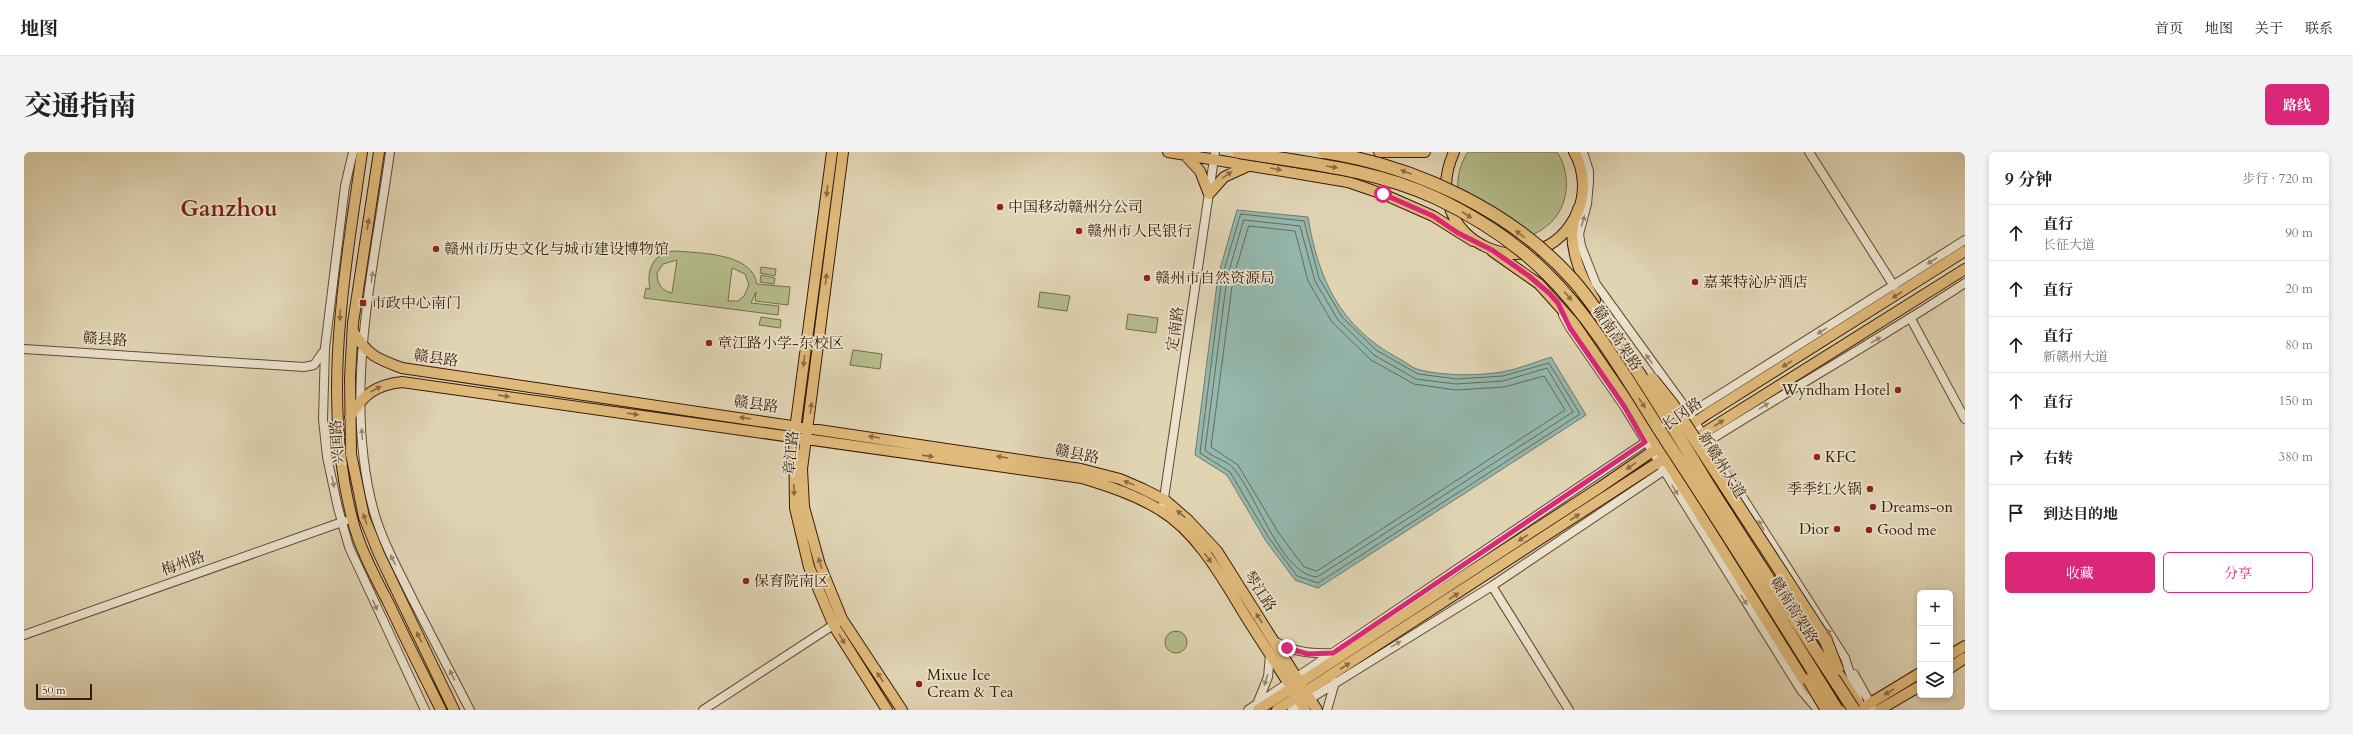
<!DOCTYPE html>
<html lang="zh">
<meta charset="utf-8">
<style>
:root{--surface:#fff;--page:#f2f2f2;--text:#222;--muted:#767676;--line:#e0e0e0;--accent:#db2777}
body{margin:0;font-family:Cardo,"Noto Serif SC",serif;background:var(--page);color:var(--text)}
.controls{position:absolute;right:12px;bottom:12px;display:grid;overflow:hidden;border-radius:6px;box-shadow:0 2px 6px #0003}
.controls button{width:36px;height:36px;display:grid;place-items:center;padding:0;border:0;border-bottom:1px solid var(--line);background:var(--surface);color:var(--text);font:20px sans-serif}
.scale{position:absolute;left:12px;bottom:10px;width:56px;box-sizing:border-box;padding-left:4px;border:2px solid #3a1b08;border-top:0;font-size:11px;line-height:14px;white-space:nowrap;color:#3a1b08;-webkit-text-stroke:3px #ebe3ce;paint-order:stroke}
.stop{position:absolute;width:12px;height:12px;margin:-9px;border:3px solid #db2777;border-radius:50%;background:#fff}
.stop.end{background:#db2777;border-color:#fff;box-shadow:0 1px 4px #0008}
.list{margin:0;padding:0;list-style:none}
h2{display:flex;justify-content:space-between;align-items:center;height:52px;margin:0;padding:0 16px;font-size:17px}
h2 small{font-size:13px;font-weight:400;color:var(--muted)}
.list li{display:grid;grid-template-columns:26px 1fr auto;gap:12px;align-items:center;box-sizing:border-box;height:56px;padding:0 16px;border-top:1px solid var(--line)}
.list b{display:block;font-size:15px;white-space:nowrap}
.list p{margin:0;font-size:13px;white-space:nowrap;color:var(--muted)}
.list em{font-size:13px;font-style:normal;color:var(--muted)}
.actions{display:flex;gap:8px;padding:12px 16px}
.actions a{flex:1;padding:9px 0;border:1px solid var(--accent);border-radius:6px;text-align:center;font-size:14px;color:var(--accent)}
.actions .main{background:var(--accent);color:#fff}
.icon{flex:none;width:22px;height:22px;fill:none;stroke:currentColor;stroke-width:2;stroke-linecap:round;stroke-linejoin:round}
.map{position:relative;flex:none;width:1941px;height:558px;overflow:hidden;border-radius:6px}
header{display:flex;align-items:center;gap:24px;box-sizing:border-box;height:56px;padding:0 20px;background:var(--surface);border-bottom:1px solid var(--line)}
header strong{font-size:19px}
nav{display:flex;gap:22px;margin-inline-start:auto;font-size:14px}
.intro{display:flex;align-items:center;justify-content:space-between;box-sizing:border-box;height:96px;padding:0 24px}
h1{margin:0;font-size:28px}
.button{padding:10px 18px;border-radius:6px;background:var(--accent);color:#fff;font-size:14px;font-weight:700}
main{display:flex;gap:24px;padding:0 24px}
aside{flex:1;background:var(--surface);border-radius:6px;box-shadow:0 2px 6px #0003}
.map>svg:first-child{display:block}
.green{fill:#b3bc8b;stroke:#766c4a;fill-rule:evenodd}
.water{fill:#94b8ae;stroke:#70796c}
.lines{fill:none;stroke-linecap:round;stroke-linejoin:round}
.shore{stroke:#676a5b;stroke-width:1}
.minor-casing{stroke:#644933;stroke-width:10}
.major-casing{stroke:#3a1b08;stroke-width:12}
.minor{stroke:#ebe3ce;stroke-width:8}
.major{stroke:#e0ba7a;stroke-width:10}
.highway-bridge-casing{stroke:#3a1b08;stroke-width:14;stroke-linecap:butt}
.highway-bridge{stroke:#e0ba7a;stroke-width:12}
.oneway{fill:#8d6a41}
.oneway2{fill:#9b8975}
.route{stroke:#db2777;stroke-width:5}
.poi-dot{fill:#8f2418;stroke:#ebe3ce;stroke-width:1.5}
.labels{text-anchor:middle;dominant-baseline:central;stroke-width:3.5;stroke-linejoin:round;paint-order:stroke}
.poi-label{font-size:15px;fill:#3a1b08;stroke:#ebe3ce;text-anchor:start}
.street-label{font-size:15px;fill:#3a1b08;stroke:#ebe3ce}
.town-label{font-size:23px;font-weight:bold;fill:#7a1f14;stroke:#ebe3ce}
</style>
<header>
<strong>地图</strong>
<nav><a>首页</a><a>地图</a><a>关于</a><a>联系</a></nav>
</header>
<div class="intro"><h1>交通指南</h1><a class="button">路线</a></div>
<main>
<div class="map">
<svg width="1941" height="558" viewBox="0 0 1941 558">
<rect width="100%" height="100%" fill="#e0d4b3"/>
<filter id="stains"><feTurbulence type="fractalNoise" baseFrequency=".005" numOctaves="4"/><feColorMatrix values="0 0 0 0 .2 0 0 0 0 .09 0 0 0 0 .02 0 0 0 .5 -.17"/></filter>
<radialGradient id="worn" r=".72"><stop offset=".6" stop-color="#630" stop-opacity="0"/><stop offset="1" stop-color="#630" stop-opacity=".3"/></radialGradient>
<path class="green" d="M1444,0h89c18,28 10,66 -21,81 -7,3 -19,7 -27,5 -6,-1 -15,-9 -20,-13 -7,-5 -20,-11 -25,-18 -11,-15 -6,-41 4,-55z
M650,99c27,2 78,2 83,33l33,3 -2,18 -33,-4 1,-9 -5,11 28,3 -1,9 -134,-17 2,-10 4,1c-4,-19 3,-36 24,-38zM653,108l-5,33c-10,-2 -15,-9 -15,-20l6,-9zM708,116l13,6 4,11 -5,11 -6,5h-10z
M737,115l15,2 -1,7 -15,-3z
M737,123l14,3 -1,6 -14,-2z
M1016,140l30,4 -3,15 -29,-4z
M1104,162l30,4 -2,15 -30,-4z
M737,165l20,3 -1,8 -21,-3z
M829,198l29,4 -2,15 -30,-4z
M1141 490a11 11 0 1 1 22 0a11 11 0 1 1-22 0Z"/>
<path class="water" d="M1213,58l71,7c10,62 32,109 88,140 8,4 16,11 24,13 25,6 57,6 82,2 17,-3 33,-10 49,-15l35,58 -268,173 -23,-8 -29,-39 -39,-66 -32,-20 23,-179z"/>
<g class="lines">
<path class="shore" d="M1217,62l63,7 15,57 23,39 34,33 42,24 39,5 46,-3 46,-13 31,51 -262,169 -21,-7 -28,-38 -39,-66 -30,-19 22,-176z
M1220,68l56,6 15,55 23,39 36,35 42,24 40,5 47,-3 44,-13 26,44 -256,165c-36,-2 -61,-84 -84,-109 -7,-8 -20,-10 -28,-18l22,-172z
M1225,74l46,5 13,50 24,41 39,38 43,24 42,6 48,-3 40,-11 21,34 -248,161 -13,-4 -26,-35 -40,-67 -27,-18 22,-168z"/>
<defs>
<path id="minor" d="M329,0l-8,34 -20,162 -2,71 4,38 11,51 11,39 76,163
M366,0c-16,117 -48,243 -16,360 9,31 25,59 39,88 19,36 38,73 57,110
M1559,0l6,19v11l-2,22 -8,30 2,12 15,38 89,123 160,251 14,44
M1785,0l85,134
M1539,163l7,13 54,78 177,284 17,20
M1887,167l54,100
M0,197l280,18 10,-2 9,-13
M1654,269l287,-181
M1672,297c89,-57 181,-108 269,-166
M1139,353l52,-353
M1468,434l77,124
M0,483l321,-114
M1250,489c20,11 36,13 59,12
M1830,522l20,36
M1233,552l11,-27 2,-22
M679,558l135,-88
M1224,558l408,-275
M1268,558l200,-124 183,-123
M1303,558l8,-28"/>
<path id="major" d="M338,0c-17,121 -41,246 -10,366 7,29 22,57 36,84 17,36 35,72 53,108
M355,0l-26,171 -3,55 1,76 13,63 15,37 75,156
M808,0l-38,285 1,71 14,59 25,59 53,84
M819,0l-41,317 2,38 16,58 22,54 60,91
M1144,0l180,30 35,12 50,22 40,25
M1355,0h46
M1430,0c-40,89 85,145 124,59 8,-19 6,-42 -4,-59
M1161,3l15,16 9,23
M1185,42l15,-17 24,-11
M1555,55c-2,5 -5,12 -6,17 -4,25 9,56 22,76
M1468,99l47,33 35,39 74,108 162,259
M329,179c14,24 24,28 49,37l679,101 39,10 23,10 22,11 23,20 29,31 100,159
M326,265c13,-23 26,-32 52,-35l680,96c26,8 54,17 78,32 39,23 65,73 88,110 19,30 39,60 57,90
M1663,286l175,272
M1926,503l15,-9
M1926,516l15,-10
M1234,558l341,-222 108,-74 258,-163
M1253,558l425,-276 263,-165
M1835,558l61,-37
M1855,558l41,-24"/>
</defs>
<use href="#minor" class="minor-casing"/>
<use href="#major" class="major-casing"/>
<use href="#minor" class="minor"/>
<use href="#major" class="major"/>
<defs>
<path id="highway-bridge" d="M1215,0c66,11 135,17 197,46 40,19 80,45 111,76 50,49 89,121 128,180 55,84 109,170 162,256
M1300,0c91,14 187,58 249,128 18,20 32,43 47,65 30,44 58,90 86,136 48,77 99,153 148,229
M1628,227l20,25 154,237 11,28
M1785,528l18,30"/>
</defs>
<use href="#highway-bridge" class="highway-bridge-casing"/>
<use href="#highway-bridge" class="highway-bridge"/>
</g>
<defs><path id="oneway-solid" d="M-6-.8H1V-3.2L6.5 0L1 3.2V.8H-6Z"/></defs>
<g class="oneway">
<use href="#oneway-solid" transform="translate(1308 15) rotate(9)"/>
<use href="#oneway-solid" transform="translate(1252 17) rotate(10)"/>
<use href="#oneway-solid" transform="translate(1382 20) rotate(-160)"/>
<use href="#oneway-solid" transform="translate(1203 23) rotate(-34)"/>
<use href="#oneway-solid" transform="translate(803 39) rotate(97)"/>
<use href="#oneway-solid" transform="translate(1443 63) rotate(33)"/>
<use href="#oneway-solid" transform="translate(344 72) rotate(-81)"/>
<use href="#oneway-solid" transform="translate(1496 82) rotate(-143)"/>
<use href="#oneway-solid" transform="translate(802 127) rotate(-83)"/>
<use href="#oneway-solid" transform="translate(1873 143) rotate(147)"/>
<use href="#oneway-solid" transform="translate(1544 144) rotate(49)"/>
<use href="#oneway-solid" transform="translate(316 163) rotate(93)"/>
<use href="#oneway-solid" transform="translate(780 209) rotate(97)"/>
<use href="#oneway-solid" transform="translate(1763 212) rotate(148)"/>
<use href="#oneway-solid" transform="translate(352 237) rotate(-28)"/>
<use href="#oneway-solid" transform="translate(480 244) rotate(8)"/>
<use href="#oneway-solid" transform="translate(1618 251) rotate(57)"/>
<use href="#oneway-solid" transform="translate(787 256) rotate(-83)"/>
<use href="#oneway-solid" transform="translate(609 262) rotate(8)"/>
<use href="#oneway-solid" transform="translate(721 266) rotate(-172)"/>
<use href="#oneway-solid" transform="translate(1695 271) rotate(-33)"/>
<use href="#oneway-solid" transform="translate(850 285) rotate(-171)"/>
<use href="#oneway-solid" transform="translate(904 304) rotate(8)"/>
<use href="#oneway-solid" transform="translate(978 305) rotate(-171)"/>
<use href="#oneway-solid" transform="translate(1607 314) rotate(146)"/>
<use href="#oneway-solid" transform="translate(1105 331) rotate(-157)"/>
<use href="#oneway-solid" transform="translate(770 338) rotate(87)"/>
<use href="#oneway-solid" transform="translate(1157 362) rotate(-139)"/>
<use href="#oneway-solid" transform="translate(1551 365) rotate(-33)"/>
<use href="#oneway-solid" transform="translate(341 367) rotate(-109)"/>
<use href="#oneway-solid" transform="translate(1499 386) rotate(147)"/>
<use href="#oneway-solid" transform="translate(1184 406) rotate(53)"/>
<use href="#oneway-solid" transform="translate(796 411) rotate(-108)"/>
<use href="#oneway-solid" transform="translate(1430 444) rotate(-33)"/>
<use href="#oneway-solid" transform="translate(1235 466) rotate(-123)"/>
<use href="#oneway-solid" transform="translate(395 485) rotate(-116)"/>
<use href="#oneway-solid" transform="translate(818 487) rotate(59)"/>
<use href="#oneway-solid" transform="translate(1321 514) rotate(-33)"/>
<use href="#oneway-solid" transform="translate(856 525) rotate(-123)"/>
<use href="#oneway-solid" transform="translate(1865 540) rotate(149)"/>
</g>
<g class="oneway2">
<use href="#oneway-solid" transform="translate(1559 69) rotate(-73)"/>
<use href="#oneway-solid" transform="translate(1908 109) rotate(147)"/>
<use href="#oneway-solid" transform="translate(348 125) rotate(-82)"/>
<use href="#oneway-solid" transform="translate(1798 179) rotate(148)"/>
<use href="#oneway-solid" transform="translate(1852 188) rotate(-30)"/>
<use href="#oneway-solid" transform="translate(1625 207) rotate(-126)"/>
<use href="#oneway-solid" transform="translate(1740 254) rotate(-32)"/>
<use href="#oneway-solid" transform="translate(338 282) rotate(-94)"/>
<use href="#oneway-solid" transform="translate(309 330) rotate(78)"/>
<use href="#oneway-solid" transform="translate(1651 338) rotate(58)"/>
<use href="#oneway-solid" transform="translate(1737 373) rotate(-122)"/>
<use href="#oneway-solid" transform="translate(369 408) rotate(-117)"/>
<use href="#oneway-solid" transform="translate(1720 448) rotate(58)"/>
<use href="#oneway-solid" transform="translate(351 453) rotate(65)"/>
<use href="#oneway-solid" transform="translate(1806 482) rotate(-122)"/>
<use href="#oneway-solid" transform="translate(1372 492) rotate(-31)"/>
<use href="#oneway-solid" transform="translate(428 523) rotate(-117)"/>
<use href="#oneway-solid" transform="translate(1242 528) rotate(108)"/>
</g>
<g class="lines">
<path class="route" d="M1263,496l21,6 25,-1 312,-211 -21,-36 -54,-78 -12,-25 -9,-10 -20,-17 -37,-26 -34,-17 -25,-17 -50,-22"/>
</g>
<g class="poi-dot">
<circle cx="976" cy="55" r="4"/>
<circle cx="1055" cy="79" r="4"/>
<circle cx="412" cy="97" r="4"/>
<circle cx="1123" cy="126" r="4"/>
<circle cx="1671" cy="130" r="4"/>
<rect x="335" y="147" width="8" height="8" rx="2"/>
<circle cx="685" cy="191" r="4"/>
<circle cx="1874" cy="238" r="4"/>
<circle cx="1793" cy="305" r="4"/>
<circle cx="1846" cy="337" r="4"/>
<circle cx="1849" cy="355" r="4"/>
<circle cx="1813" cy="377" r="4"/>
<circle cx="1845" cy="378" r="4"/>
<circle cx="722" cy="429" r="4"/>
<circle cx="895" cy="532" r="4"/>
</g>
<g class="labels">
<g class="poi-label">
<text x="984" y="55">中国移动赣州分公司</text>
<text x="1063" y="79">赣州市人民银行</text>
<text x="420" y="97">赣州市历史文化与城市建设博物馆</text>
<text x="1131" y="126">赣州市自然资源局</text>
<text x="1679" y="130">嘉莱特沁庐酒店</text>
<text x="347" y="151">市政中心南门</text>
<text x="693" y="191">章江路小学-东校区</text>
<text x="1866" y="238" text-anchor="end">Wyndham Hotel</text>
<text x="1801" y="305">KFC</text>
<text x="1838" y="337" text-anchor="end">季季红火锅</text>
<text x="1857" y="355">Dreams-on</text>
<text x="1805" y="377" text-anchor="end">Dior</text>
<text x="1853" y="378">Good me</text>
<text x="730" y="429">保育院南区</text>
<text x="903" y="523">Mixue Ice<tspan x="903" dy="17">Cream &amp; Tea</tspan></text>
</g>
<g class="street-label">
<text transform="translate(1151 177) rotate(-82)">定南路</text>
<text transform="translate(1593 186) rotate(56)">赣南高架路</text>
<text transform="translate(81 187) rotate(4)">赣县路</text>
<text transform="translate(412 206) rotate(8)">赣县路</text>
<text transform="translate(732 252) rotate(8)">赣县路</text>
<text transform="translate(1658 262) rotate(-35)">长冈路</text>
<text transform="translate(313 290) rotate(-94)">兴国路</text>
<text transform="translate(767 301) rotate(-85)">章江路</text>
<text transform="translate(1053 302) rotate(11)">赣县路</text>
<text transform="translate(1698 313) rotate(58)">新赣州大道</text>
<text transform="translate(159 411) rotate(-20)">梅州路</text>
<text transform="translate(1236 439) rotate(57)">琴江路</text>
<text transform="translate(1770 458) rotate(58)">赣南高架路</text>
</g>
<g class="town-label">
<text x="205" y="56">Ganzhou</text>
</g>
</g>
<rect width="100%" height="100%" filter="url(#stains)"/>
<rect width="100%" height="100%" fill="url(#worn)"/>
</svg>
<div class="controls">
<button>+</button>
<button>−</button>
<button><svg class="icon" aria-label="layers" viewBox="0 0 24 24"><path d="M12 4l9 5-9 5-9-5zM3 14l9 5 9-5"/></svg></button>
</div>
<div class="scale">50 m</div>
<div class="stop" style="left:1359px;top:42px"></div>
<div class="stop end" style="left:1263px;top:496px"></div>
</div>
<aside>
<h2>9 分钟<small>步行 · 720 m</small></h2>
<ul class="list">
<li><svg class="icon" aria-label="ahead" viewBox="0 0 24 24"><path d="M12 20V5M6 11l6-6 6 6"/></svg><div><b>直行</b><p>长征大道</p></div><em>90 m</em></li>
<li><svg class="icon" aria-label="ahead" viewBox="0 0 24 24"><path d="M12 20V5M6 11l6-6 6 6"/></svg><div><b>直行</b></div><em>20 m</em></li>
<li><svg class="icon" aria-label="ahead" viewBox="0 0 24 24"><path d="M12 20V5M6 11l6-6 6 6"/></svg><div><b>直行</b><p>新赣州大道</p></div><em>80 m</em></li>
<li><svg class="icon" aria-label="ahead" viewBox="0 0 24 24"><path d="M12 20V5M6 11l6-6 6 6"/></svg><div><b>直行</b></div><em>150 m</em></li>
<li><svg class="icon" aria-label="right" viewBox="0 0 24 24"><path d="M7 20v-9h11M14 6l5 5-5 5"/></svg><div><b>右转</b></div><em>380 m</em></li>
<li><svg class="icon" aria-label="arrive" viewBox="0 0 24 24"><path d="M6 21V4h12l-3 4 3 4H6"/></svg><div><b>到达目的地</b></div></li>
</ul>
<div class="actions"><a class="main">收藏</a><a>分享</a></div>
</aside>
</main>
